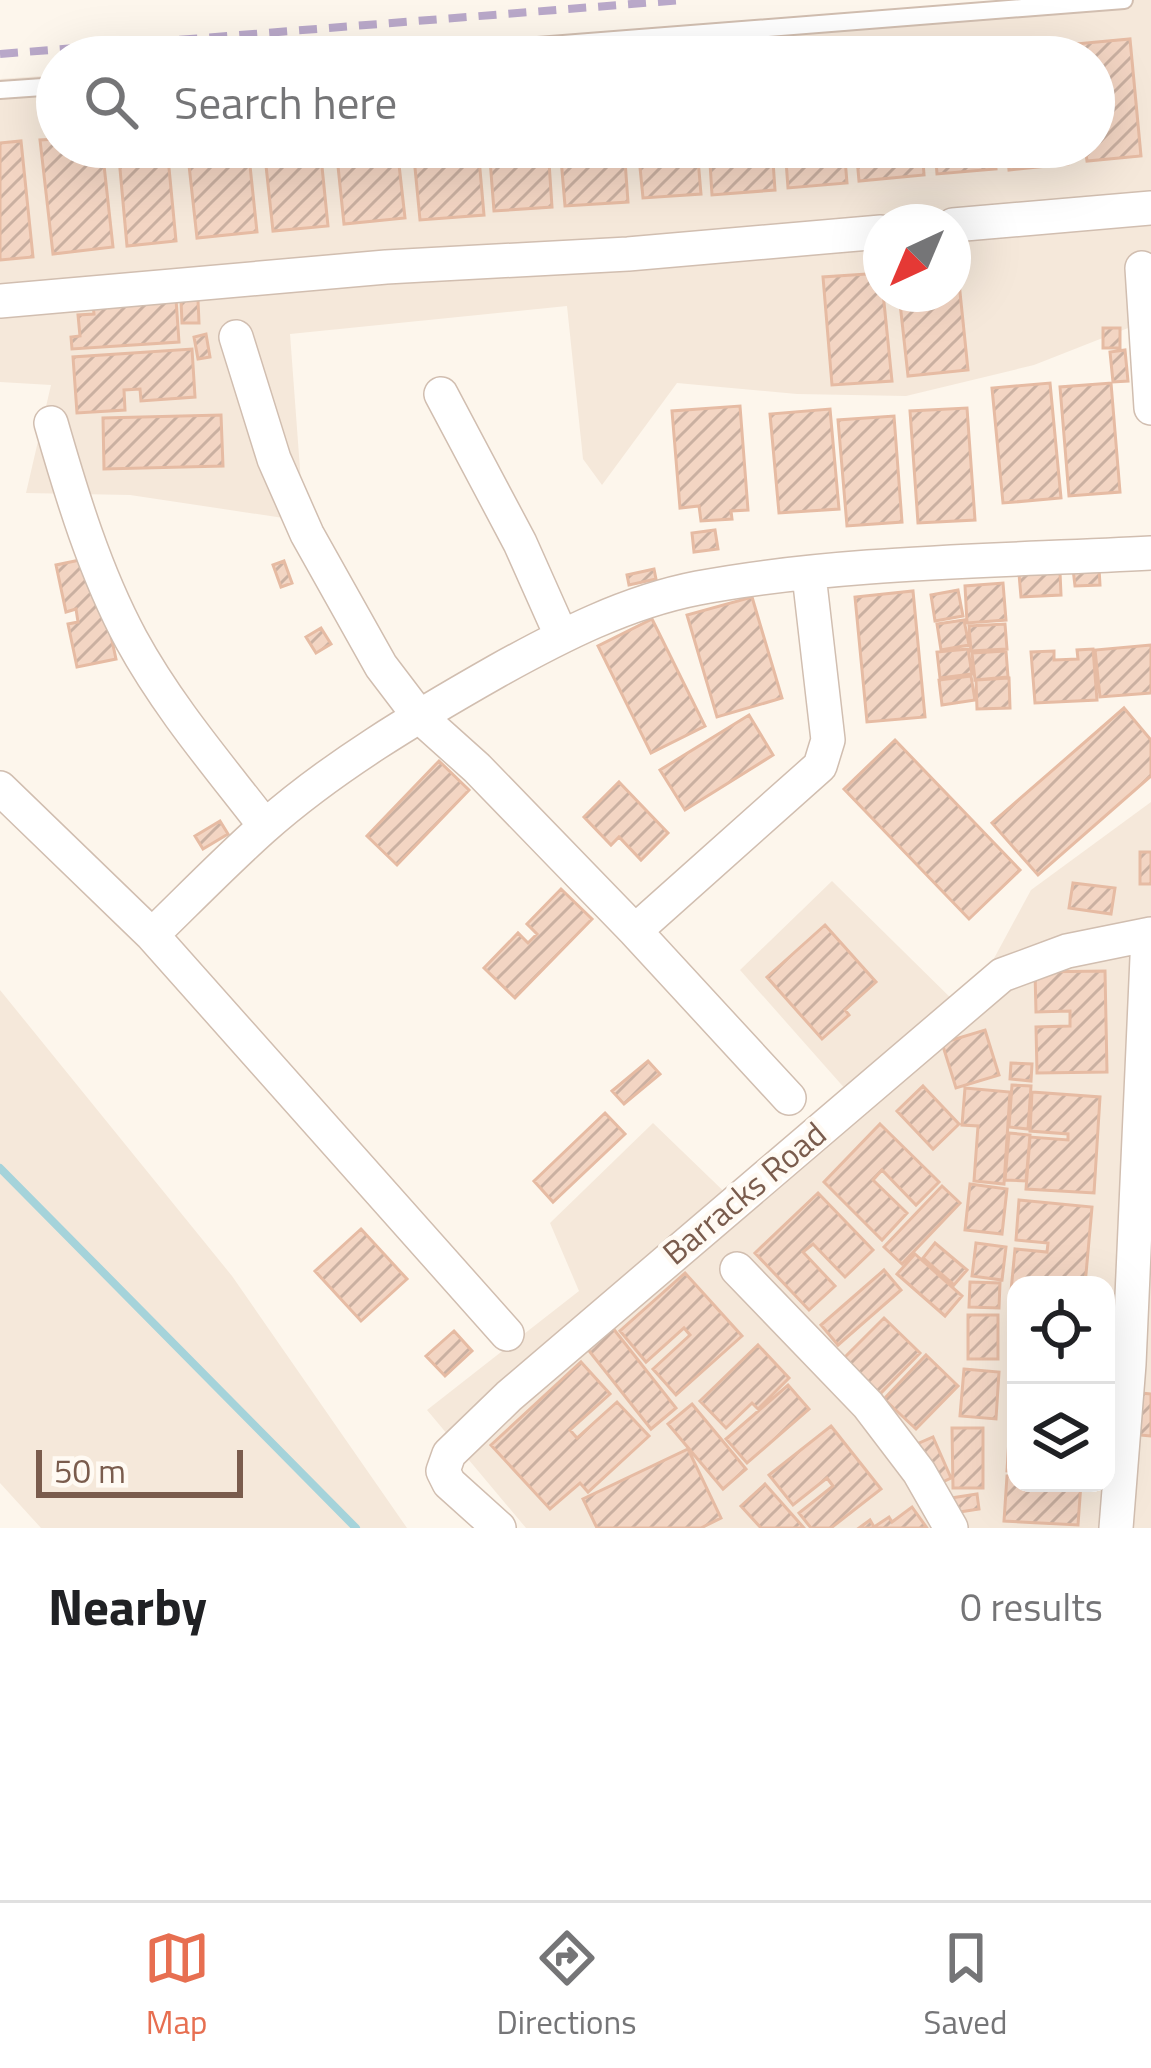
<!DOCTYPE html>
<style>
:root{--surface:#fff;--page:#f6f6f6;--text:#202124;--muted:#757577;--line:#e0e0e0;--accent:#e76f51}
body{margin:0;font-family:"Titillium Web",sans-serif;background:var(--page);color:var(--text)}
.controls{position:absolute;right:36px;bottom:36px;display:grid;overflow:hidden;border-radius:24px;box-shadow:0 12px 48px #0002}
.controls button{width:108px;height:108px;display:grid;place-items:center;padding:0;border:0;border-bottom:3px solid var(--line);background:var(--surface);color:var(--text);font:60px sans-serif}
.compass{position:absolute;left:863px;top:204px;width:108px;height:108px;border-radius:50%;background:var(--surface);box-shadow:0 12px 48px #0002;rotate:224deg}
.scale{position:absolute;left:36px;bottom:30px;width:207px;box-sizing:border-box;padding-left:12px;border:6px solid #7a5c4d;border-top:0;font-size:33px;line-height:42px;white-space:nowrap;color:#7a5c4d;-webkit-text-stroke:9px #fffaf3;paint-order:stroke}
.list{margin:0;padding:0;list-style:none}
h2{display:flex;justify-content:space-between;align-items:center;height:156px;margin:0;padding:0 48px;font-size:51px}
h2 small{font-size:39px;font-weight:400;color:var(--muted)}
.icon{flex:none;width:66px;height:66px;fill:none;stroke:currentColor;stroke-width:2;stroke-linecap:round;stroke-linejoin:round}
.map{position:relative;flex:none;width:1151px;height:1528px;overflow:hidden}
.search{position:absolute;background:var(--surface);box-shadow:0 12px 48px #0002;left:36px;right:36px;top:36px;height:132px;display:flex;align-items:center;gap:30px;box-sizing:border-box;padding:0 42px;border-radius:66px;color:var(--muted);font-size:45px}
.sheet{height:372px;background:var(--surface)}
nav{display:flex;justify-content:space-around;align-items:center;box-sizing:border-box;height:168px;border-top:3px solid var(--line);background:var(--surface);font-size:33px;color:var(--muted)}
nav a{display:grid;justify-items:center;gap:6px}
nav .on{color:var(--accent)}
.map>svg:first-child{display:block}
.residential{fill:#f5e8da;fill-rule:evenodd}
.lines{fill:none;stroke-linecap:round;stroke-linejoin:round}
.stream{stroke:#a5d3da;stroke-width:8}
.building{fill:url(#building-hatch);stroke:#e6bba3;stroke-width:3}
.lane-casing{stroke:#d1beb0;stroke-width:20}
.street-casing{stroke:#d1beb0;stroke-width:36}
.lane{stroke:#fff;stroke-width:16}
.street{stroke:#fff;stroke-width:33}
.rail{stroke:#b9a8c9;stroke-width:8;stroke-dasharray:18 12;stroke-linecap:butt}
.labels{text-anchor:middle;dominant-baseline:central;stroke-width:9;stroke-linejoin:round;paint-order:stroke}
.street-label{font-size:33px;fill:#7a5c4d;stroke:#fffaf3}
</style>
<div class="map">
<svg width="1151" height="1528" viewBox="0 0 1151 1528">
<defs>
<pattern id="building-hatch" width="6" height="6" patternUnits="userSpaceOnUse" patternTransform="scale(3)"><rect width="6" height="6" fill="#f3d5c3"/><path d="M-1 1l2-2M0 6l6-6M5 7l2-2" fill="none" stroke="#cab0a1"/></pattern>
</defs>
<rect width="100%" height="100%" fill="#fdf6ec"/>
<path class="residential" d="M1054,0h97v319l-117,46 -128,31 -109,-2 -120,-11 -75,102 -19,-26 -16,-153 -277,28 12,162 -12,23 -160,-24 -104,-2 25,-108 -51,-3v-303l57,-4v72h1037v-90h-798zM881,222h72v72h-72z
M1151,802v726h-625l-99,-118 152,-119 -29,-68 103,-100 86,83 116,-106 -115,-130 92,-89 133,131 66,-122zM1016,1285h90v198h-90z
M0,990l232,286 175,252h-366l-41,-45z"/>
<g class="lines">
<path class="stream" d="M0,1168l356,360"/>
</g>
<path class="building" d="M1130,39l11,117 -54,5 -2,-14h9v-90h-18l-1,-13z
M1057,47l1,10h-60v-4z
M57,139v8h45l11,100 -60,7 -13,-114z
M21,141l12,116 -33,3v-117z
M118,147h49l9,94 -49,5z
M187,147h61l9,85 -60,6z
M264,147h56l8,79 -55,5z
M336,147h61l8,71 -61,6z
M413,147h65l6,68 -64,5z
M489,147h59l4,60 -58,4z
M560,147h64l4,55 -63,4z
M638,147h59l4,47 -58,4z
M709,147h63l3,43 -63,5z
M785,147h59l3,36 -59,5z
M856,147h66l2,28 -65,6z
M935,147h59l2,22 -59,5z
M1007,147h60l1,17 -59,6z
M953,263h4l11,107 -60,6 -9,-82h54z
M881,273l11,108 -60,4 -9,-108z
M176,299l3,43 -107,7 -1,-12 9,-1 -2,-21 16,-1 -1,-10z
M181,300h17l1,23h-17z
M1103,328h17v20h-17z
M206,334l4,23 -12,2 -4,-22z
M192,349l3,48 -54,4 -1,-12 -16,1 1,20 -48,3 -4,-56z
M1125,350l3,31 -15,1 -3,-30z
M1050,383l11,115 -58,5 -11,-115z
M1111,383l9,109 -51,4 -9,-109z
M740,406l8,104 -17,1 1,8 -31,2 -2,-15 -19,2 -8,-97z
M967,408l8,112 -57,3 -8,-112z
M830,409l9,100 -60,4 -9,-99z
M221,415l2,51 -119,3 -1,-51z
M894,416l8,106 -55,4 -9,-106z
M715,530l3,19 -24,3 -2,-19z
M94,557l22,102 -39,8 -9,-43 10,-2 -2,-13 -10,3 -10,-47z
M284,561l8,22 -11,4 -8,-22z
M1099,568l1,17 -25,1 -2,-17z
M654,569l2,10 -27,6 -2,-10z
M1060,572l1,23 -40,2 -2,-23z
M1003,583l3,37 -39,3 -2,-37z
M958,590l5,26 -28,5 -4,-26z
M913,591l12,126 -58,5 -12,-125z
M752,597l30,101 -65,19 -30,-102z
M652,619l53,107 -54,27 -53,-107z
M964,620l5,25 -28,5 -4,-26z
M1005,624l2,25 -36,2 -2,-25z
M321,628l10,16 -15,9 -10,-16z
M1151,645v48l-51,4 -5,-47z
M968,649l4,25 -32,4 -3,-26z
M1093,649l4,51 -62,3 -4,-51 23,-1v9l24,-1 -1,-9z
M1006,651l2,26 -33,3 -3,-27z
M971,676l4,24 -33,5 -3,-25z
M1009,678l1,30 -33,1 -1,-29z
M1124,708l27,32v36l-113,99 -46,-52z
M749,715l24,40 -88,55 -25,-40z
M895,740l125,130 -51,49 -125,-130z
M439,761l30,29 -72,75 -30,-29z
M619,782l49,51 -27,27 -22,-23 -8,8 -27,-28z
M220,821l8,13 -25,15 -8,-13z
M1140,852h11v32h-11z
M1073,883l42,5 -4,26 -42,-6z
M561,889l31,30 -77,79 -31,-30 34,-35 10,10 9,-9 -10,-10z
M825,925l51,57 -31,28 4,5 -27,24 -55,-62z
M1105,971l2,101 -70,1 -1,-46 34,-1v-15l-34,1 -1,-40z
M985,1030l14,45 -43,13 -14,-45z
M648,1061l12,13 -36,30 -12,-13z
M1011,1063l21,1 -1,17 -21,-2z
M1012,1085l19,1 -3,43 -19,-2z
M923,1086l36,38 -26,25 -36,-38z
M965,1088l45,4 -6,92 -30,-3 4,-55 -16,-1z
M1032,1092l68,5 -6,96 -68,-4 4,-52 38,3v-6l-38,-3z
M605,1113l20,21 -72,68 -19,-21z
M880,1124l59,58 -23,23 -34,-35 -9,10 34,33 -25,27 -58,-58z
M1009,1133l21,2 -4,46 -21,-1z
M970,1184l37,5 -5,45 -37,-4z
M942,1186l18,17 -58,61 -18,-17z
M818,1193l55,57 -28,27 -32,-33 -10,8 32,34 -26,24 -54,-57z
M1019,1200l73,7 -7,78h-69v7l-5,-1 4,-42 32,3 1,-9 -32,-3z
M361,1229l46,50 -46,42 -46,-50z
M935,1243l32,27 -13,15 -31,-27z
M976,1243l30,4 -4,33 -30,-4z
M915,1254l47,42 -17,20 -48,-42z
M884,1270l17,20 -63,55 -17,-20z
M685,1273l57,63 -66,59 -23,-26 37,-34 -6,-7 -38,34 -26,-31z
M970,1282l30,1 -1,25 -30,-1z
M968,1315h30v44h-30z
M884,1318l36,35 -42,43 -36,-36z
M612,1327l64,81 -25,21 -65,-82z
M454,1331l18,20 -27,25 -19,-20z
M758,1345l31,33 -31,31 -6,-6 -26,25 -26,-27z
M926,1355l32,31 -42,43 -32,-30z
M581,1362l29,32 -40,36 7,8 40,-36 32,34 -61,56 -8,-9 -30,26 -59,-64z
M1012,1368l4,1v40l-7,-1z
M964,1369l35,3 -3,47 -36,-3z
M788,1385l21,24 -62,54 -21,-24z
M1131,1392l20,2v42l-23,-2z
M692,1404l54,65 -23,20 -55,-65z
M1010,1423h6v49l-9,-1z
M831,1426l50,63 -50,39h-20l-12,-15 34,-27 -6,-8 -34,27 -24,-30z
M952,1428h31v60h-30z
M933,1437l18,41 -15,7 -19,-41z
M688,1449l33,69 -20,10h-104l-14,-29z
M1007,1476h9v7h65l-3,42 -74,-4z
M765,1484l39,44h-43l-20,-22z
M977,1494l2,15 -26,4 -2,-15z
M912,1507l15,21h-68l11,-8 4,7 15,-10 3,5z"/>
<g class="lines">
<defs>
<path id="lane" d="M398,57l726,-57
M0,90l57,-4"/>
<path id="street" d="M953,225l198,-17
M1142,268l9,140
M0,301l386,-34 242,-13 253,-22
M236,337l38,122 33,75 74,132 38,50 58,52 158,163 185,-165 8,-26 -19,-165
M441,394l79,149 41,92
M51,423c21,73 44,149 80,216 37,68 87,126 134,187
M0,788l152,147 355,399
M635,931l154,167
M152,935c37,-36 73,-73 111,-107 70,-62 153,-111 234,-157 63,-35 129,-69 201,-83 143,-27 307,-27 453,-35
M737,1269l131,136 51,67 32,56
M499,1528l-50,-45 -6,-12 6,-17 60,-58 493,-421 65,-24 84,-17
M1116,1528l13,-164 19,-429"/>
</defs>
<use href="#lane" class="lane-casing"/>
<use href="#street" class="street-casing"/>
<use href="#lane" class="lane"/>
<use href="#street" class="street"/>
<path class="rail" d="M0,54l682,-54"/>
</g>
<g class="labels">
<g class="street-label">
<text transform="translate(744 1193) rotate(-40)">Barracks Road</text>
</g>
</g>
</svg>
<div class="controls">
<button><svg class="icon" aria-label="locate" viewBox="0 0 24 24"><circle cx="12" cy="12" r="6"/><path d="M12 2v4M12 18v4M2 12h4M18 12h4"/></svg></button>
<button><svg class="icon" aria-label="layers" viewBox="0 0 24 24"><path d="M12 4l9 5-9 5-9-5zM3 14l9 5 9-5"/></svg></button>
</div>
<svg class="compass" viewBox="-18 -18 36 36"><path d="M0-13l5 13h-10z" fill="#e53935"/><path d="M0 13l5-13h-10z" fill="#757577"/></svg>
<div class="scale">50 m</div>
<div class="search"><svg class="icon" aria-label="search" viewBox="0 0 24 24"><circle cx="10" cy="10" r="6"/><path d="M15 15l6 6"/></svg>Search here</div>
</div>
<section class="sheet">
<h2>Nearby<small>0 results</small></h2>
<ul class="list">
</ul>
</section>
<nav>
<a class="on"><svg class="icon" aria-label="map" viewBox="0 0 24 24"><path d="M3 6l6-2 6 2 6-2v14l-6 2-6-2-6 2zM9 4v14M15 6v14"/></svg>Map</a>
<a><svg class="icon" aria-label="directions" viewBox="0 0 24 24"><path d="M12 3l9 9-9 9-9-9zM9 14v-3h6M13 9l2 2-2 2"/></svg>Directions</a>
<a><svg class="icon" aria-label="saved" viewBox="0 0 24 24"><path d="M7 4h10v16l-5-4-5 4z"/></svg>Saved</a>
</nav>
